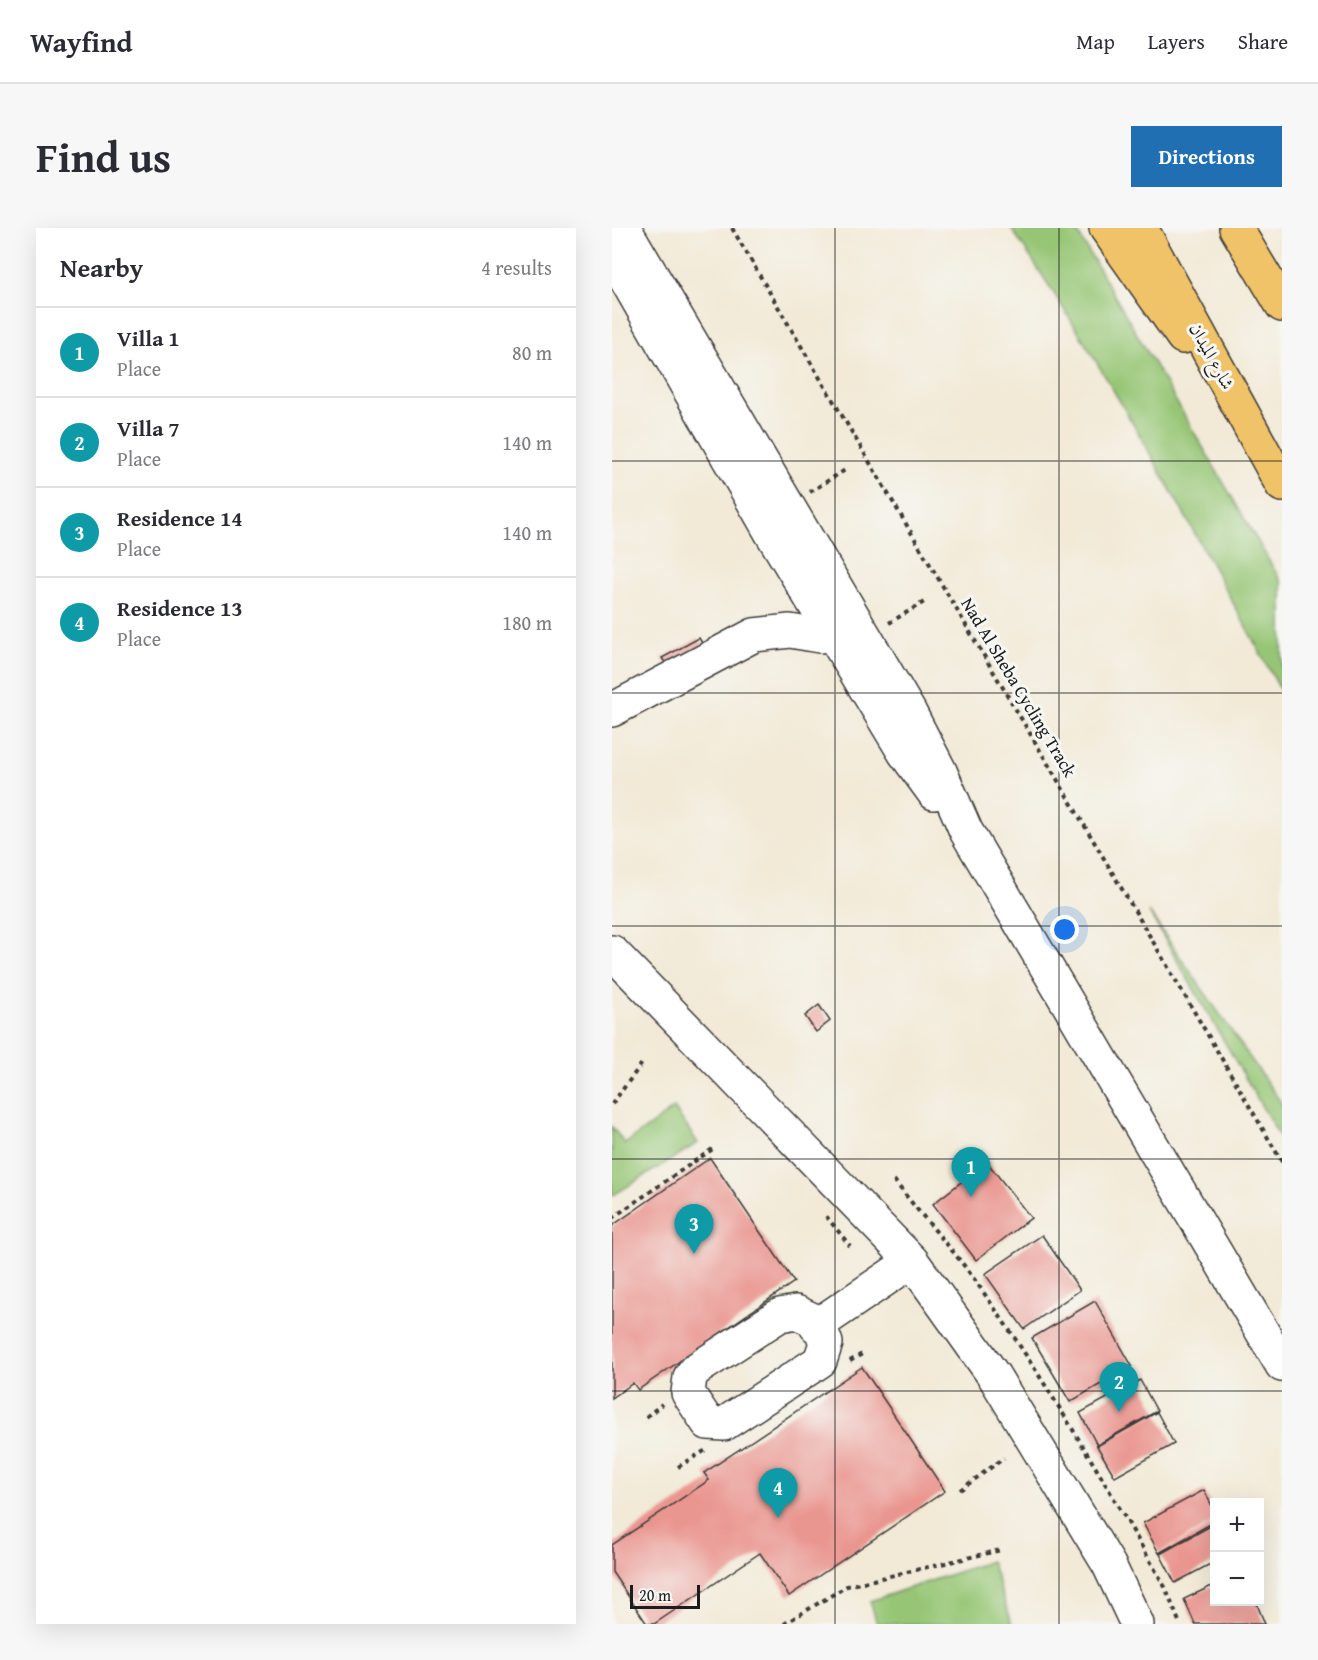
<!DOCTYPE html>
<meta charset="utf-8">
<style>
:root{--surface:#fff;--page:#f7f7f7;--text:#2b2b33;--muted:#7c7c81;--line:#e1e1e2;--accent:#1f6fb2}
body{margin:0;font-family:"Gentium Book Plus",Amiri,serif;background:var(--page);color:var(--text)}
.controls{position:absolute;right:18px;bottom:18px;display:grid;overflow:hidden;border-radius:0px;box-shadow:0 6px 24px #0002}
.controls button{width:54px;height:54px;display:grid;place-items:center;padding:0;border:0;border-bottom:2px solid var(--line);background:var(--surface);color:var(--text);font:30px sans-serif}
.scale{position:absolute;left:18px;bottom:15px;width:70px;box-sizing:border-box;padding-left:6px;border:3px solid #1c1c1c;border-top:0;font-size:16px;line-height:21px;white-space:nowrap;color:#1c1c1c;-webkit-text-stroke:4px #f6f6f2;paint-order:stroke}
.you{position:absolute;left:453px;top:702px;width:21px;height:21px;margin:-15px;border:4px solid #fff;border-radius:50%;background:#1a73e8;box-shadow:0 0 0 9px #1a73e833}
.badge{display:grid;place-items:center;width:39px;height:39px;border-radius:50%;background:var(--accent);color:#fff;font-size:20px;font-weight:700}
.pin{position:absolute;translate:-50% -50px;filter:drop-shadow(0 2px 3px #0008)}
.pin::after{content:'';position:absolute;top:32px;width:21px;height:18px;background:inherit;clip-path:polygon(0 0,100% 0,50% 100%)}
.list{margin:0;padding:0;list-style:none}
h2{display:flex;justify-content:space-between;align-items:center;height:78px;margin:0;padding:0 24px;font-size:26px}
h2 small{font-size:20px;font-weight:400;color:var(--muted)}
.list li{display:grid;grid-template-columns:39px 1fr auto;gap:18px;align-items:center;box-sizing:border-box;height:90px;padding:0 24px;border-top:2px solid var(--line)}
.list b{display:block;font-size:22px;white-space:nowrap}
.list p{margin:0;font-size:20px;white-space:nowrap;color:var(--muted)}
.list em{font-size:20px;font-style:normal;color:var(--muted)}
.map{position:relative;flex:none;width:670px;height:1396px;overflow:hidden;border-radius:0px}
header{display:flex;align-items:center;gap:36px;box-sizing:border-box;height:84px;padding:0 30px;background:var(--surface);border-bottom:2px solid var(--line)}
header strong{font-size:28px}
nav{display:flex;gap:33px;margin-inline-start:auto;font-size:21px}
.intro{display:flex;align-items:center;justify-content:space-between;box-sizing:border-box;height:144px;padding:0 36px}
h1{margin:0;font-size:42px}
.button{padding:15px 27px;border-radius:0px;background:var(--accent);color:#fff;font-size:21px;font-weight:700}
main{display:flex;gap:36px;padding:0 36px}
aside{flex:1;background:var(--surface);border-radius:0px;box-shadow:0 6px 24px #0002}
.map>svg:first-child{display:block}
.green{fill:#96c675;stroke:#597148;stroke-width:1.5}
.building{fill:#ea9690}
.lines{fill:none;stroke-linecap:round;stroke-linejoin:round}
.minor-casing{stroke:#3c3b38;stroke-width:36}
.major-casing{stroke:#3c3b38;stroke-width:36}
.path{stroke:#3c3b38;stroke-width:4;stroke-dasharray:4.5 4.5;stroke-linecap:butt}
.minor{stroke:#fff;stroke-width:33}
.major{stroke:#f1c369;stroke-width:33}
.grid{fill:none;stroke:#1c1c1c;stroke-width:1.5;stroke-opacity:0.55}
.labels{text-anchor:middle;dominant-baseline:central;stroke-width:6;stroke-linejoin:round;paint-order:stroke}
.street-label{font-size:18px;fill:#1c1c1c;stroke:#f6f6f2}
</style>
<header>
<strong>Wayfind</strong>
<nav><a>Map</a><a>Layers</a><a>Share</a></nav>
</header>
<div class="intro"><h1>Find us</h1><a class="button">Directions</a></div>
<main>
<aside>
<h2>Nearby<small>4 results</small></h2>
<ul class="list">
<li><span class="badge" style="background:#0f9aa8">1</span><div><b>Villa 1</b><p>Place</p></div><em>80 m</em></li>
<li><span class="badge" style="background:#0f9aa8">2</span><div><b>Villa 7</b><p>Place</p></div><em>140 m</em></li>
<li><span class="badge" style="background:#0f9aa8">3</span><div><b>Residence 14</b><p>Place</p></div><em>140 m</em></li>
<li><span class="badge" style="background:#0f9aa8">4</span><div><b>Residence 13</b><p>Place</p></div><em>180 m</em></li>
</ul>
</aside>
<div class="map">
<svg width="670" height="1396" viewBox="0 0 670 1396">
<rect width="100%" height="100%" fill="#f6f6f2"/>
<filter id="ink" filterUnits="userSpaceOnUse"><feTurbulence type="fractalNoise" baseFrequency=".0167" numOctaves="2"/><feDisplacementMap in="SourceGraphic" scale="12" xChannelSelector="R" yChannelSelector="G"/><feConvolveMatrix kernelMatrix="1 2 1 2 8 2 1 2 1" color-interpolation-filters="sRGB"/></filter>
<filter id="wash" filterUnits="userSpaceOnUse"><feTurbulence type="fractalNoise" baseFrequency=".008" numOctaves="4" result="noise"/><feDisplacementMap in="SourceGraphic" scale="24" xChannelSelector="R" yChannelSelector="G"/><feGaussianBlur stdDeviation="1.35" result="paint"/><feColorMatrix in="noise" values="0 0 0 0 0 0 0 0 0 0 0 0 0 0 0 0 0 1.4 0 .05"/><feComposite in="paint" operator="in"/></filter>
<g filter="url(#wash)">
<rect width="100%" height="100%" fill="#f2ead7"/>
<path class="green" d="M399,0h64l207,355v110c-86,-158 -170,-316 -271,-465z
M537,684l133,192v37z
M62,880l24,35 -86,53v-69l13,17z
M379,1333l21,63h-135l-7,-23z"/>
<g id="blocks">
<path class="building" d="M87,410l8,13 -36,21 -9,-14z
M207,777l11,16 -14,11 -11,-16z
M98,930l84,124 -156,108 -5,-7 -21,15v-172z
M375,934l44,56 -55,42 -43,-56z
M430,1007l38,55 -56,39 -39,-55z
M483,1073l37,65 -62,36 -38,-64z
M250,1139l83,124 -156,105 -29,-43 -106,71h-7l-35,-52v-27l97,-65 -5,-7z
M528,1152l17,31 -60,34 -17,-32z
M545,1184l17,32 -59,33 -18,-31z
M592,1262l10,20v12l-55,31 -16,-30z
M602,1296v38l-39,21 -15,-29z
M602,1357l1,17h41l9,22h-70l-11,-25z"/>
</g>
</g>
<g filter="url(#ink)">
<use href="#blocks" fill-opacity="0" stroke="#3c3b38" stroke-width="1.5"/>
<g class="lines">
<defs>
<path id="minor" d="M12,0l286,485 30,58 26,60 316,534
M0,27l160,279 132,218 30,41
M0,482l142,-75 36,-4 30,5 13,-2
M0,724l300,309 82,115 115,189 28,59
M184,1084l15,7 11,13 4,11 -6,18 -96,63 -16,-1 -20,-30 2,-16 5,-7 85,-55z
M204,1098l96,-65"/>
<path id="major" d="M494,0l77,109
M529,0l141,257
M624,0l46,77"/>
</defs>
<use href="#minor" class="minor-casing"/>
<use href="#major" class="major-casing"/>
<path class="path" d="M120,0c182,312 368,621 550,934
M198,264l35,-22
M277,395l35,-21
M0,876l31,-42
M282,952c25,34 55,64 80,99 70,98 131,203 191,308l15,37
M214,988l24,30
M0,990l102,-70
M238,1133l12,-7
M34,1189l16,-13
M66,1239l28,-17
M348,1262l44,-32
M172,1396l63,-38 154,-36"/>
<use href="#minor" class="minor"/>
<use href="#major" class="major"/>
</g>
</g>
<path class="grid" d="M223,0v1396M447,0v1396M0,233h670M0,465h670M0,698h670M0,931h670M0,1163h670"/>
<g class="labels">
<g class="street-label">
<text transform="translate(600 128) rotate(61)">شارع الميدان</text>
<text transform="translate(407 459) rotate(59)">Nad Al Sheba Cycling Track</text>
</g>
</g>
</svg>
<div class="controls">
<button>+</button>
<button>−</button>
</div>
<div class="scale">20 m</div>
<div class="you"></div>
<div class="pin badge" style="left:359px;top:969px;background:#0f9aa8">1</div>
<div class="pin badge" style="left:507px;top:1184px;background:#0f9aa8">2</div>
<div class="pin badge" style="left:82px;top:1026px;background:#0f9aa8">3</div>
<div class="pin badge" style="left:166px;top:1290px;background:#0f9aa8">4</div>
</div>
</main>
